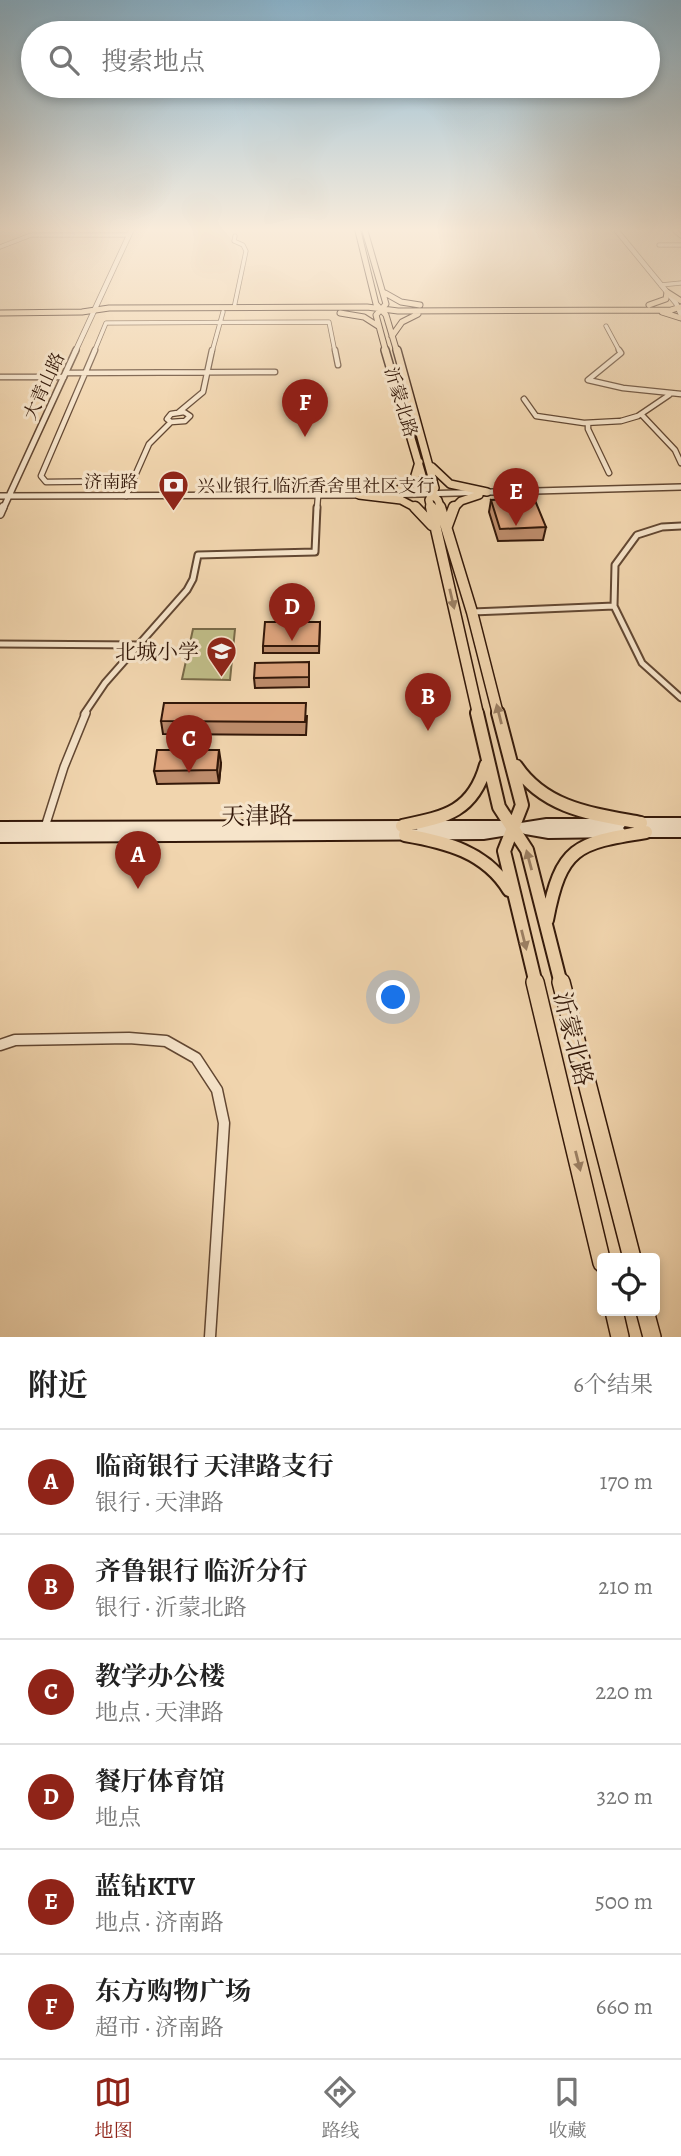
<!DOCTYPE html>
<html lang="zh">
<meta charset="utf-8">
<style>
:root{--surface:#fff;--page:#f6f6f6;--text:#222;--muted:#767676;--line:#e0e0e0;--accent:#8f2418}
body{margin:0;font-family:Alegreya,"Noto Serif SC",serif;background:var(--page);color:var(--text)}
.controls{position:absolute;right:21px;bottom:21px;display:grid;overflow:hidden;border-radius:7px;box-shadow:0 4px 10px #0003}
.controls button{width:63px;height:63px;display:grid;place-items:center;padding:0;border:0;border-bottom:2px solid var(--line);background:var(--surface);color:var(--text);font:35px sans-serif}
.you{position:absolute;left:394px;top:998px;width:24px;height:24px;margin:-18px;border:5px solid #fff;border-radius:50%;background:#1a73e8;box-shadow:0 0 0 10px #1a73e833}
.badge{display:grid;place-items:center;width:46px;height:46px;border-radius:50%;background:var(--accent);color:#fff;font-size:23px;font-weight:700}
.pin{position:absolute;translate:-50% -58px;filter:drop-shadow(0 2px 4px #0008)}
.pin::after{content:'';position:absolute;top:37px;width:24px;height:21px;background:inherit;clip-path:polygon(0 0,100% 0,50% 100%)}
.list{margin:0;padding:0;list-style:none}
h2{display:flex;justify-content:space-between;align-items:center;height:91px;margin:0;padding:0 28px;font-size:30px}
h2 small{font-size:23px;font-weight:400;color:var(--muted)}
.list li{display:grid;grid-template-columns:46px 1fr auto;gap:21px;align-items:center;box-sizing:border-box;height:105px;padding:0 28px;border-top:2px solid var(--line)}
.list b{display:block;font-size:26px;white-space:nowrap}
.list p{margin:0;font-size:23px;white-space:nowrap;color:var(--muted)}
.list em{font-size:23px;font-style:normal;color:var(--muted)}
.icon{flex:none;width:38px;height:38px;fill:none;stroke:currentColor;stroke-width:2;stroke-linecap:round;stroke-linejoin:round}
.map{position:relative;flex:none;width:681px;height:1337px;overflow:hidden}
.search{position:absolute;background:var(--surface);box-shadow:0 4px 10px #0003;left:21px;right:21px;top:21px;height:77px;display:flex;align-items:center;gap:18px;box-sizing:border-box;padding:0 24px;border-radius:38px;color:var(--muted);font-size:26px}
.sheet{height:721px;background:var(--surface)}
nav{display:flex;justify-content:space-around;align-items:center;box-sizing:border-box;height:98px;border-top:2px solid var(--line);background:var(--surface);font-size:19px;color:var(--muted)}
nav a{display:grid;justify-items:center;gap:4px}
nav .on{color:var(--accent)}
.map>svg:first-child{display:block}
.green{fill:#bfbc87;stroke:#796a48;stroke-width:2}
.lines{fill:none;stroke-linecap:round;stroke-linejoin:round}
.minor-far4-casing{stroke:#624732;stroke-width:5}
.minor-far3-casing{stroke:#624732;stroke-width:7}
.minor-far2-casing{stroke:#624732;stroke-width:9}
.minor-far1-casing{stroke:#624732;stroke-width:10}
.minor-casing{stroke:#624732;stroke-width:13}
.tertiary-far2-casing{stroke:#624732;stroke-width:6}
.tertiary-far1-casing{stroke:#624732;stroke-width:8}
.tertiary-casing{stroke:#624732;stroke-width:10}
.secondary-casing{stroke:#331809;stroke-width:14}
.primary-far4-casing{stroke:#331809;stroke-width:7}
.primary-far3-casing{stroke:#331809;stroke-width:10}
.primary-far2-casing{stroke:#331809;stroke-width:13}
.primary-far1-casing{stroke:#331809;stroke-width:16}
.primary-casing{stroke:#331809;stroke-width:20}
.minor-far4{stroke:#f6e4ca;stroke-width:3.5}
.minor-far3{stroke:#f6e4ca;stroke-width:4.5}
.minor-far2{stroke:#f6e4ca;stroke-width:5}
.minor-far1{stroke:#f6e4ca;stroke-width:7}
.minor{stroke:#f6e4ca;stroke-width:10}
.tertiary-far2{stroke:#f6e4ca;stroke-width:4.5}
.tertiary-far1{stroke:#f6e4ca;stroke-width:5}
.tertiary{stroke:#f6e4ca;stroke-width:7}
.secondary{stroke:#f6e4ca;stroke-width:10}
.primary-far4{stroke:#f1d5ae;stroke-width:5}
.primary-far3{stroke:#f1d5ae;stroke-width:7}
.primary-far2{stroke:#f1d5ae;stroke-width:10}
.primary-far1{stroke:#f1d5ae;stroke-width:12}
.primary{stroke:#f1d5ae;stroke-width:17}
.wall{fill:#bd8c6b;stroke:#331809;stroke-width:2}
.shaded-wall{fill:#9a7257;stroke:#331809;stroke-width:2}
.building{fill:#dca37c;stroke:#331809;stroke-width:2}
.oneway{fill:#9c8064}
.labels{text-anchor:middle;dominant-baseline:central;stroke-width:6;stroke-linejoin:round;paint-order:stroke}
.far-street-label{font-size:18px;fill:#331809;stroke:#f6e4ca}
.far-poi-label{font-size:18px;fill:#331809;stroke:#f6e4ca;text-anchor:start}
.poi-label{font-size:21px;fill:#331809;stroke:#f6e4ca;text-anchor:end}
.near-street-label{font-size:24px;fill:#331809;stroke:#f6e4ca}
</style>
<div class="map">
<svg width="681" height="1337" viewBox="0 0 681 1337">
<rect width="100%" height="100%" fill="#f1d5ae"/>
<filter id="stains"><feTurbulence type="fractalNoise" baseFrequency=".00286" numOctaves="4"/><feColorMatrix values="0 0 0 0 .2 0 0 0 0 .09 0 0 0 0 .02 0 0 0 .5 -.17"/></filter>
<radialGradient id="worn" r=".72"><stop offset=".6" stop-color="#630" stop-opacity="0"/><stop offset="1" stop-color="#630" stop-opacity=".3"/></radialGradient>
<path class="green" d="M193,629h42l-5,51 -48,-1z"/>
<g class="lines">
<defs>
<path id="minor-far4" d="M675,231l6,5
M659,245h22
M0,247l31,-12h98
M661,285l20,-2
M234,308l12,-57 -3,-6 -9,-4 1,-5
M606,326l14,26
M94,352l12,-29 223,-1 6,30
M212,352l11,-40"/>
<path id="minor-far3" d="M95,350l-54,126 5,6 85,-1
M335,350l3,15
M619,350l2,3 -33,27 35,8 58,6
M66,373l209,-1
M0,377h64
M524,399l12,17 48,7 37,-2 17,-5 31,-21
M179,412l24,-20 9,-42
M184,412l6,4 -5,5 -14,1 -4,-3 4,-5z
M641,414l34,36 6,13
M588,423v6l21,44
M126,496l23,-52 22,-22
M317,509l1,-13"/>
<path id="minor-far2" d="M681,526l-19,1 -25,8 -22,30 -1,41 28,57 39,35
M472,612l142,-6
M0,644l141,1
M84,714l21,-31 82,-93 6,-11 5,-24 117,-3 2,-45"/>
<path id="minor-far1" d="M45,827l19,-60 22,-54"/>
<path id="minor" d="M0,1045l15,-5 114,-2 37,3 30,17 21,32 7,33 -14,214"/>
<path id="tertiary-far2" d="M617,231l59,72 5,12
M75,352l56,-121"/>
<path id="tertiary-far1" d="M384,495l297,-8
M0,496l365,-1
M3,509l73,-159"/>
<path id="tertiary" d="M0,514l3,-7"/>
<path id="secondary" d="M638,823h43
M421,826h80
M0,827l407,-1
M526,829l23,4 71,-1
M641,832h40
M0,837l483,-3 64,-10h73"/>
<path id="primary-far4" d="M358,231l18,73 10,11 11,37
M365,231l21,73 -10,11 10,37
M385,293l16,9 19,3
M649,305l17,-6 1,-7 14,9
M662,312l19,6
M0,313l82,-1 27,-4 258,-1 31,4 273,-1 10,-3
M340,313l24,4 14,9
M392,336l10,-14 16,-8"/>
<path id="primary-far3" d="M385,350l41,139 12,11 3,9
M397,350l38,138 -6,12 2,9
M432,467l18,17 37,8
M382,493l14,-2 17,-9 6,-20
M359,495l42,5 17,9
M453,509l8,-8 18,-6"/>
<path id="primary-far2" d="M415,507l17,18
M431,507l47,207
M440,507l32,105 26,102
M447,526l7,-19"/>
<path id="primary-far1" d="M477,713l22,94 28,43 34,134
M498,713l24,92 -18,46 32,133
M516,766c29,43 77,48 125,57
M402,826c43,-9 71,-14 84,-61
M405,835c41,7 81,17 104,55
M547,920c14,-73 29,-77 99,-88"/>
<path id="primary" d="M535,982l67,281
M561,982l71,276
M614,1311l6,26
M645,1311l7,26"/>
</defs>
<use href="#minor-far4" class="minor-far4-casing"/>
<use href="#minor-far3" class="minor-far3-casing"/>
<use href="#minor-far2" class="minor-far2-casing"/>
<use href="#minor-far1" class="minor-far1-casing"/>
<use href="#minor" class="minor-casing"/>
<use href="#tertiary-far2" class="tertiary-far2-casing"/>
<use href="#tertiary-far1" class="tertiary-far1-casing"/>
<use href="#tertiary" class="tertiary-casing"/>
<use href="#secondary" class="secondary-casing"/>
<use href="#primary-far4" class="primary-far4-casing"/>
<use href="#primary-far3" class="primary-far3-casing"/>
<use href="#primary-far2" class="primary-far2-casing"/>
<use href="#primary-far1" class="primary-far1-casing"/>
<use href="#primary" class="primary-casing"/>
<use href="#minor-far4" class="minor-far4"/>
<use href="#minor-far3" class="minor-far3"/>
<use href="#minor-far2" class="minor-far2"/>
<use href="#minor-far1" class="minor-far1"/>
<use href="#minor" class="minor"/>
<use href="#tertiary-far2" class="tertiary-far2"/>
<use href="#tertiary-far1" class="tertiary-far1"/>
<use href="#tertiary" class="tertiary"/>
<use href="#secondary" class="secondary"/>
<use href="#primary-far4" class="primary-far4"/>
<use href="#primary-far3" class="primary-far3"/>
<use href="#primary-far2" class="primary-far2"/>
<use href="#primary-far1" class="primary-far1"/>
<use href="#primary" class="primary"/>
</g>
<path class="wall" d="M491,500l55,27 -3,13 -45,1 -9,-29z
M320,622l-1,31h-56v-7z
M309,662v25l-54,1 -1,-10z
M307,716l-1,19 -143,-1 -2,-13z
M221,763l-2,20 -62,1 -3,-13z"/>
<path class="shaded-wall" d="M219,750l2,13 -2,20 -2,-13z"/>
<path class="building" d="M534,498l12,29 -46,2 -9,-29z
M265,622h55l-1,24h-56z
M309,662v15l-55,1 1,-15z
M164,703h142l-1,19 -144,-1z
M157,750h62l-2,20 -63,1z"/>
<defs><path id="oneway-solid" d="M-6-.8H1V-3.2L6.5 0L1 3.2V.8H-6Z" transform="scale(1.75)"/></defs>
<g class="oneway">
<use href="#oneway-solid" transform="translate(452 599) rotate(77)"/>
<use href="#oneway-solid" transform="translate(499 714) rotate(-104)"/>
<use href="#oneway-solid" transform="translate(529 860) rotate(-105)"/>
<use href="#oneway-solid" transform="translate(524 940) rotate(76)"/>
<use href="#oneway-solid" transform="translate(578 1161) rotate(76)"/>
</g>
<linearGradient id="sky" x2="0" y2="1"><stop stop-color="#89b6d1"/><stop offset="0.55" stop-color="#f9ecdb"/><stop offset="1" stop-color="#f9ecdb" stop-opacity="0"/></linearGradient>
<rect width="681" height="418" fill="url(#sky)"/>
<defs>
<symbol id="bank-pin" viewBox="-11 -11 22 30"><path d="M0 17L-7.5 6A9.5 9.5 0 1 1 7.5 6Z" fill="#8f2418" stroke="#f6e4ca"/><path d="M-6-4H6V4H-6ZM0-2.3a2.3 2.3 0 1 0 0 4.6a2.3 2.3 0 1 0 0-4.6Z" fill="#fff"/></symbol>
<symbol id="school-pin" viewBox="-11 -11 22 30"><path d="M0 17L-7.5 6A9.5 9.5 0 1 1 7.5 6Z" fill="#8f2418" stroke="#f6e4ca"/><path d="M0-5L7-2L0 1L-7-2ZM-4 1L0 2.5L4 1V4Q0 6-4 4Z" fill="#fff"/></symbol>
</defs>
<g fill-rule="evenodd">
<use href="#bank-pin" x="156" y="468" width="35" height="47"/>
<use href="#school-pin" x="204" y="634" width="35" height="47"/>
</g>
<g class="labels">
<g class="far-street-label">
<text transform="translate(44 386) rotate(-65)">大青山路</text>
<text transform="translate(401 402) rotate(73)">沂蒙北路</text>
<text x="111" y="482">济南路</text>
</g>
<g class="far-poi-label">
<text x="197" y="486">兴业银行 临沂香舍里社区支行</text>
</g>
<g class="poi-label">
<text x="199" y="652">北城小学</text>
</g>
<g class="near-street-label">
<text transform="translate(257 816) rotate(-1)">天津路</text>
<text transform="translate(573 1039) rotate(76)">沂蒙北路</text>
</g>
</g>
<rect width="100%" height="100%" filter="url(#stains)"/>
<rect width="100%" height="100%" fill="url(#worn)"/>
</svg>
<div class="controls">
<button><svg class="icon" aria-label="locate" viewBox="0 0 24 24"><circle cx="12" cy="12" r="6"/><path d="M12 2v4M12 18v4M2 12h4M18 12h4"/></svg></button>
</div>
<div class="you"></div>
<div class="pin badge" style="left:138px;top:889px">A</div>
<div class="pin badge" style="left:428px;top:731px">B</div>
<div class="pin badge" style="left:189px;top:773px">C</div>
<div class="pin badge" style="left:292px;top:641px">D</div>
<div class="pin badge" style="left:516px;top:526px">E</div>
<div class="pin badge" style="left:305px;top:437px">F</div>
<div class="search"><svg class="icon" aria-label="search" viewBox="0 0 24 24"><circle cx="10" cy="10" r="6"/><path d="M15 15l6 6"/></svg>搜索地点</div>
</div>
<section class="sheet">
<h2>附近<small>6个结果</small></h2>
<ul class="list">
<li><span class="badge">A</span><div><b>临商银行 天津路支行</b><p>银行 · 天津路</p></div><em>170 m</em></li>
<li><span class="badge">B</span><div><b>齐鲁银行 临沂分行</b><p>银行 · 沂蒙北路</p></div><em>210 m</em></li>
<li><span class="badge">C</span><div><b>教学办公楼</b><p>地点 · 天津路</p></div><em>220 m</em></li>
<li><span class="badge">D</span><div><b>餐厅体育馆</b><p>地点</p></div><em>320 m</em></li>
<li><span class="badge">E</span><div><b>蓝钻KTV</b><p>地点 · 济南路</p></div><em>500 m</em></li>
<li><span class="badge">F</span><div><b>东方购物广场</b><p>超市 · 济南路</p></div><em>660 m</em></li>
</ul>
</section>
<nav>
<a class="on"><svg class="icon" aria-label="map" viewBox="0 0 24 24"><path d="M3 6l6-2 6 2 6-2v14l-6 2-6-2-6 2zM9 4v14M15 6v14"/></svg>地图</a>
<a><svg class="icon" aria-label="directions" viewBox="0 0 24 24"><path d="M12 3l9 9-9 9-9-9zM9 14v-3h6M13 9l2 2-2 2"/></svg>路线</a>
<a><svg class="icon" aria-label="saved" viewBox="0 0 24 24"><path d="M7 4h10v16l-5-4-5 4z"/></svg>收藏</a>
</nav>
